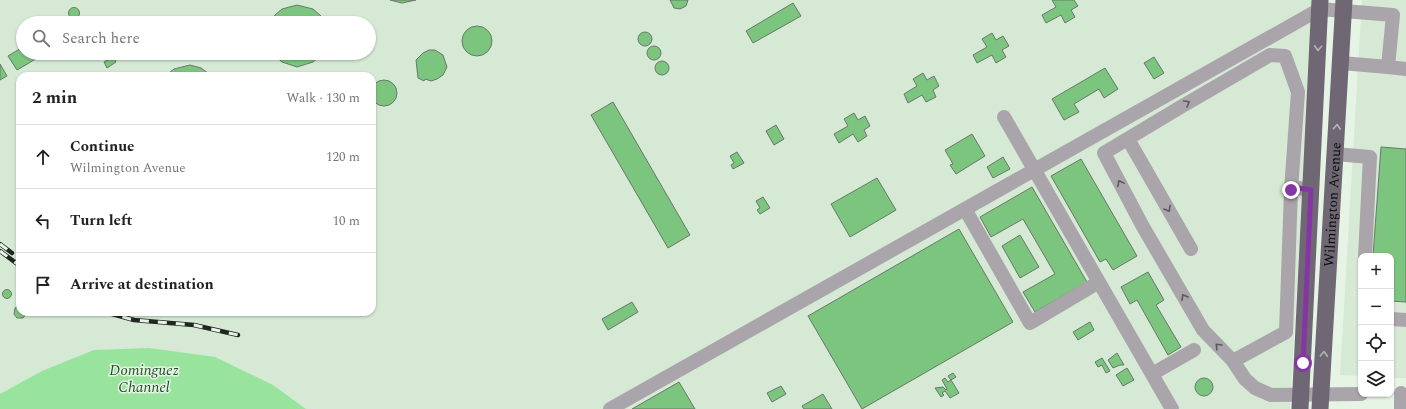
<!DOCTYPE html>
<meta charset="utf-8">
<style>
:root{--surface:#fff;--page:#f2f2f2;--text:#222;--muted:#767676;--line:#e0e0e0}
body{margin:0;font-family:Spectral,serif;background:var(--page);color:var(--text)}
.controls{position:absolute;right:12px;bottom:12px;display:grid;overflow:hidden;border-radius:8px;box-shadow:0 1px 3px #0004}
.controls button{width:36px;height:36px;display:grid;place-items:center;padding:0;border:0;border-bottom:1px solid var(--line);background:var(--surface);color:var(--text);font:20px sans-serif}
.stop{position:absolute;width:12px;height:12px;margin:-9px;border:3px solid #8635a4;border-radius:50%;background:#fff}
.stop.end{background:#8635a4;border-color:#fff;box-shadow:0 1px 4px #0008}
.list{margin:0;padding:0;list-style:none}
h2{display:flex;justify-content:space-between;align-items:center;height:52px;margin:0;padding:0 16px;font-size:17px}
h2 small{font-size:13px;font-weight:400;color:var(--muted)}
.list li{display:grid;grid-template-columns:26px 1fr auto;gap:12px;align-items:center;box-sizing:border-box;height:64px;padding:0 16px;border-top:1px solid var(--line)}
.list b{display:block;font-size:15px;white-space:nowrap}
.list p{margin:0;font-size:13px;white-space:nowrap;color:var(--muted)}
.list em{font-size:13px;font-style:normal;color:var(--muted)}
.icon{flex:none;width:22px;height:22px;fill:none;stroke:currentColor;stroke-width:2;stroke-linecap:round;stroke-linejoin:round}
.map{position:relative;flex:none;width:1406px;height:409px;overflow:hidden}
.search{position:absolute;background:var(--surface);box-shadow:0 1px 3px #0004;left:16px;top:16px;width:360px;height:44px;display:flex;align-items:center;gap:10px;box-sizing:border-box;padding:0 14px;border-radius:22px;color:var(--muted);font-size:15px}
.panel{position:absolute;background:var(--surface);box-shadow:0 1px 3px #0004;left:16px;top:72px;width:360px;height:244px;border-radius:12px}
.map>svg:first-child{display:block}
.built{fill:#d5e9d5;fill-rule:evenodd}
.water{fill:#99e49c}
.building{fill:#7cc57f;stroke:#6a776a}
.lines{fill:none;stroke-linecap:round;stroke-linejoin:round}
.minor{stroke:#a9a5ab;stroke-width:14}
.major{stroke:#6f6773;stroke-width:17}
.rail-casing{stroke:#202620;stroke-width:4.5}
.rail{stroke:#e6f4e6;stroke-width:3;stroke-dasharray:9;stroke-linecap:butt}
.oneway{stroke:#b0b5b2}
.oneway2{stroke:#595a5a}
.route{stroke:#8635a4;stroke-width:5}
.labels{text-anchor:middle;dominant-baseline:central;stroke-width:3;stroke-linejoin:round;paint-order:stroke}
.street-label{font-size:14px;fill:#090e09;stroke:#e6f4e6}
.water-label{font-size:15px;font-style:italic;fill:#1e5022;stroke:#e6f4e6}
</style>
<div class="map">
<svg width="1406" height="409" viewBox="0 0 1406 409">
<rect width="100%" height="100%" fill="#e6f4e6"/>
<path class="built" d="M0,0h1313l-23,409h-1290zM23,23h346v30h-346zM20,76h352v236h-352z
M1362,0h44v378h-15v-122h-30v120l-21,-1z"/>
<path class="water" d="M149,348l66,9 58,28 33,24h-306v-15l42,-23 52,-21z"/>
<path class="building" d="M390,0h26l-14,3z
M670,0h18l-2,6 -6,3 -6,-1z
M1052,0h22l4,6 -7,4 4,7 -10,6 -4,-8 -15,8 -4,-8 14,-8z
M793,3l8,13 -48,27 -7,-12z
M297,5l16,4 8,7 5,7h-57l5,-7 8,-7z
M68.5 13a5.5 5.5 0 1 1 11 0a5.5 5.5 0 1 1-11 0Z
M462 41a15 15 0 1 1 30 0a15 15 0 1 1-30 0Z
M638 39a7 7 0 1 1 14 0a7 7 0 1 1-14 0Z
M992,33l4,7 7,-4 6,10 -7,4 4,7 -10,6 -4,-8 -15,8 -4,-8 14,-8 -5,-8z
M647 53a7 7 0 1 1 14 0a7 7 0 1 1-14 0Z
M23,47v6h23l-29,17 -9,-14z
M429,50h6l8,5 4,12 -4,8 -6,4 -6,2 -6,-2 -1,2 -6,-3 -2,-18 7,-7z
M272,53h51l-10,9 -16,5 -15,-5z
M113,57l3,5 -9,6 -3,-6z
M1154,57l10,16 -10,6 -10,-16z
M655 68a7 7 0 1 1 14 0a7 7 0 1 1-14 0Z
M0,64l7,12 -7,4z
M190,65l11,3 11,8h-47l9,-7z
M1105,68l13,21 -14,9 -5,-9 -25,15 5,8 -15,8 -12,-21z
M923,73l4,7 7,-4 5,10 -6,4 3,7 -10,5 -4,-7 -14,8 -4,-9 13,-8 -4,-7z
M371 93a13 13 0 1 1 26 0a13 13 0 1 1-26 0Z
M613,102l77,133 -22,13 -77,-133z
M854,113l4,7 7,-4 5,10 -6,4 3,6 -9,6 -5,-8 -14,9 -5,-9 14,-8 -4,-7z
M776,125l8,14 -10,6 -8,-14z
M972,134l13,22 -29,18 -6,-9 3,-1 -8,-14z
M1381,147l25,2v153l-15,-1v-45h-18z
M737,152l7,11 -11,6 -2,-4 3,-2 -4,-7z
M1003,157l7,12 -17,9 -6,-11z
M1081,159l56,97 -24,14 -7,-11 -6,3 -49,-86z
M877,178l19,32 -46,27 -19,-33z
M1032,187l55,95 -52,30 -12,-20 32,-18 -32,-55 -32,18 -11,-20z
M763,197l7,11 -10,6 -3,-4 3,-2 -4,-7z
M959,229l54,93 -151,87 -54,-93z
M1020,235l19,32 -19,11 -18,-32z
M1148,272l16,28 -8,5 25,42 -13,8 -31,-55 -7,4 -9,-17z
M2.5 294a4.5 4.5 0 1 1 9 0a4.5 4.5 0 1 1-9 0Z
M632,302l6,10 -30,18 -6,-11z
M19,305l1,7h8l-5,6h-6l-3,-4 1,-6z
M1090,322l4,8 -16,10 -5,-8z
M1117,353l7,12h-4l-7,3 -5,-8z
M1102,358l8,13 -4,2 -4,-8 -4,2 -3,-5z
M1127,368l7,12 -11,6 -7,-11z
M953,373l3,4 -5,3 8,13 -9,5 -5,-7 -3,2 2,2 -3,2 -6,-9 8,-1 3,3 1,-1 -5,-9 3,-2 3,4 3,-2 -3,-4z
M1195 387a9 9 0 1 1 18 0a9 9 0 1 1-18 0Z
M679,382l16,27h-63z
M781,386l5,8 -14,8 -5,-9z
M823,394l9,15h-28l-2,-3z"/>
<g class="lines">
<path class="minor" d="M1388,67l18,2
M1004,117l168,292
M1128,139l63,110
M1335,154l35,3 -5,99
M1291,190l7,-98 -13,-36 -15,-1 -91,53 -75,45 38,72 61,105 30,31 12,18 10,9 16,7 90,-1
M965,209l65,114 69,-41
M1391,319l15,1
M1233,361l53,-29 5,-142 7,-2 13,2
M1152,374l42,-24
M610,409l710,-400 73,6 -5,52 -47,-4
M1401,409v-16"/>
<g class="major">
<path d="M1300,409l20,-409"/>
<path id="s1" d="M1320,409l24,-409"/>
</g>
<defs>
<path id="rail" d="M0,244l12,9
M0,251l20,15
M105,312l29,8 60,5 44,10"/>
</defs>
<use href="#rail" class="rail-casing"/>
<use href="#rail" class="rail"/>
</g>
<defs><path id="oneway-chevron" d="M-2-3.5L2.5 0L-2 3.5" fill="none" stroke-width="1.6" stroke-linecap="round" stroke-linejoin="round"/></defs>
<g class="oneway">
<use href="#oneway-chevron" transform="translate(1318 48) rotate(93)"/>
<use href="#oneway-chevron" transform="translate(1337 127) rotate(-87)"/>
<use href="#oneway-chevron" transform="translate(1324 354) rotate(-87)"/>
</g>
<g class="oneway2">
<use href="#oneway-chevron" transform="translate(1187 103) rotate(-30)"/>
<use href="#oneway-chevron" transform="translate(1120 183) rotate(-118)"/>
<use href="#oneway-chevron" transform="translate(1168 209) rotate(60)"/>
<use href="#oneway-chevron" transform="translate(1184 297) rotate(-120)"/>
<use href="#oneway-chevron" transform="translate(1218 346) rotate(-134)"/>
</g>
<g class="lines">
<path class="route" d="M1291,190l7,-2 13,2 -8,173"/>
</g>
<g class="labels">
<g class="street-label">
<text stroke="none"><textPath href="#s1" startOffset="205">Wilmington Avenue</textPath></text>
</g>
<g class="water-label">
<text x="144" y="370">Dominguez<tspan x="144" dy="17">Channel</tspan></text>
</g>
</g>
</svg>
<div class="controls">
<button>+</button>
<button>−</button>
<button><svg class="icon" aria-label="locate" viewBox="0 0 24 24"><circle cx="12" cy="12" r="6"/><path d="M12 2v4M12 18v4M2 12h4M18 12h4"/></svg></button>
<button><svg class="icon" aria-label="layers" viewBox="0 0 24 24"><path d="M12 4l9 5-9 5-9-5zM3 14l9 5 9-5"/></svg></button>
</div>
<div class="stop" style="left:1303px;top:363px"></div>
<div class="stop end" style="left:1291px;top:190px"></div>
<div class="search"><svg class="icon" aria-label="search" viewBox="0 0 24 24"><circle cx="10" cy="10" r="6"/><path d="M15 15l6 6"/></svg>Search here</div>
<section class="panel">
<h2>2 min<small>Walk · 130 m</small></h2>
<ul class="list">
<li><svg class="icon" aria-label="ahead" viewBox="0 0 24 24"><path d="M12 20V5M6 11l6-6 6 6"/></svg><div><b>Continue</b><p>Wilmington Avenue</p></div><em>120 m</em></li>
<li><svg class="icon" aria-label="left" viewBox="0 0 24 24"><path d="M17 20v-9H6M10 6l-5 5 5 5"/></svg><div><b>Turn left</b></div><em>10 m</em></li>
<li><svg class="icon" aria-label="arrive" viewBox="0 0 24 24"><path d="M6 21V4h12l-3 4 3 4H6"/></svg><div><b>Arrive at destination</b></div></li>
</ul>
</section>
</div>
